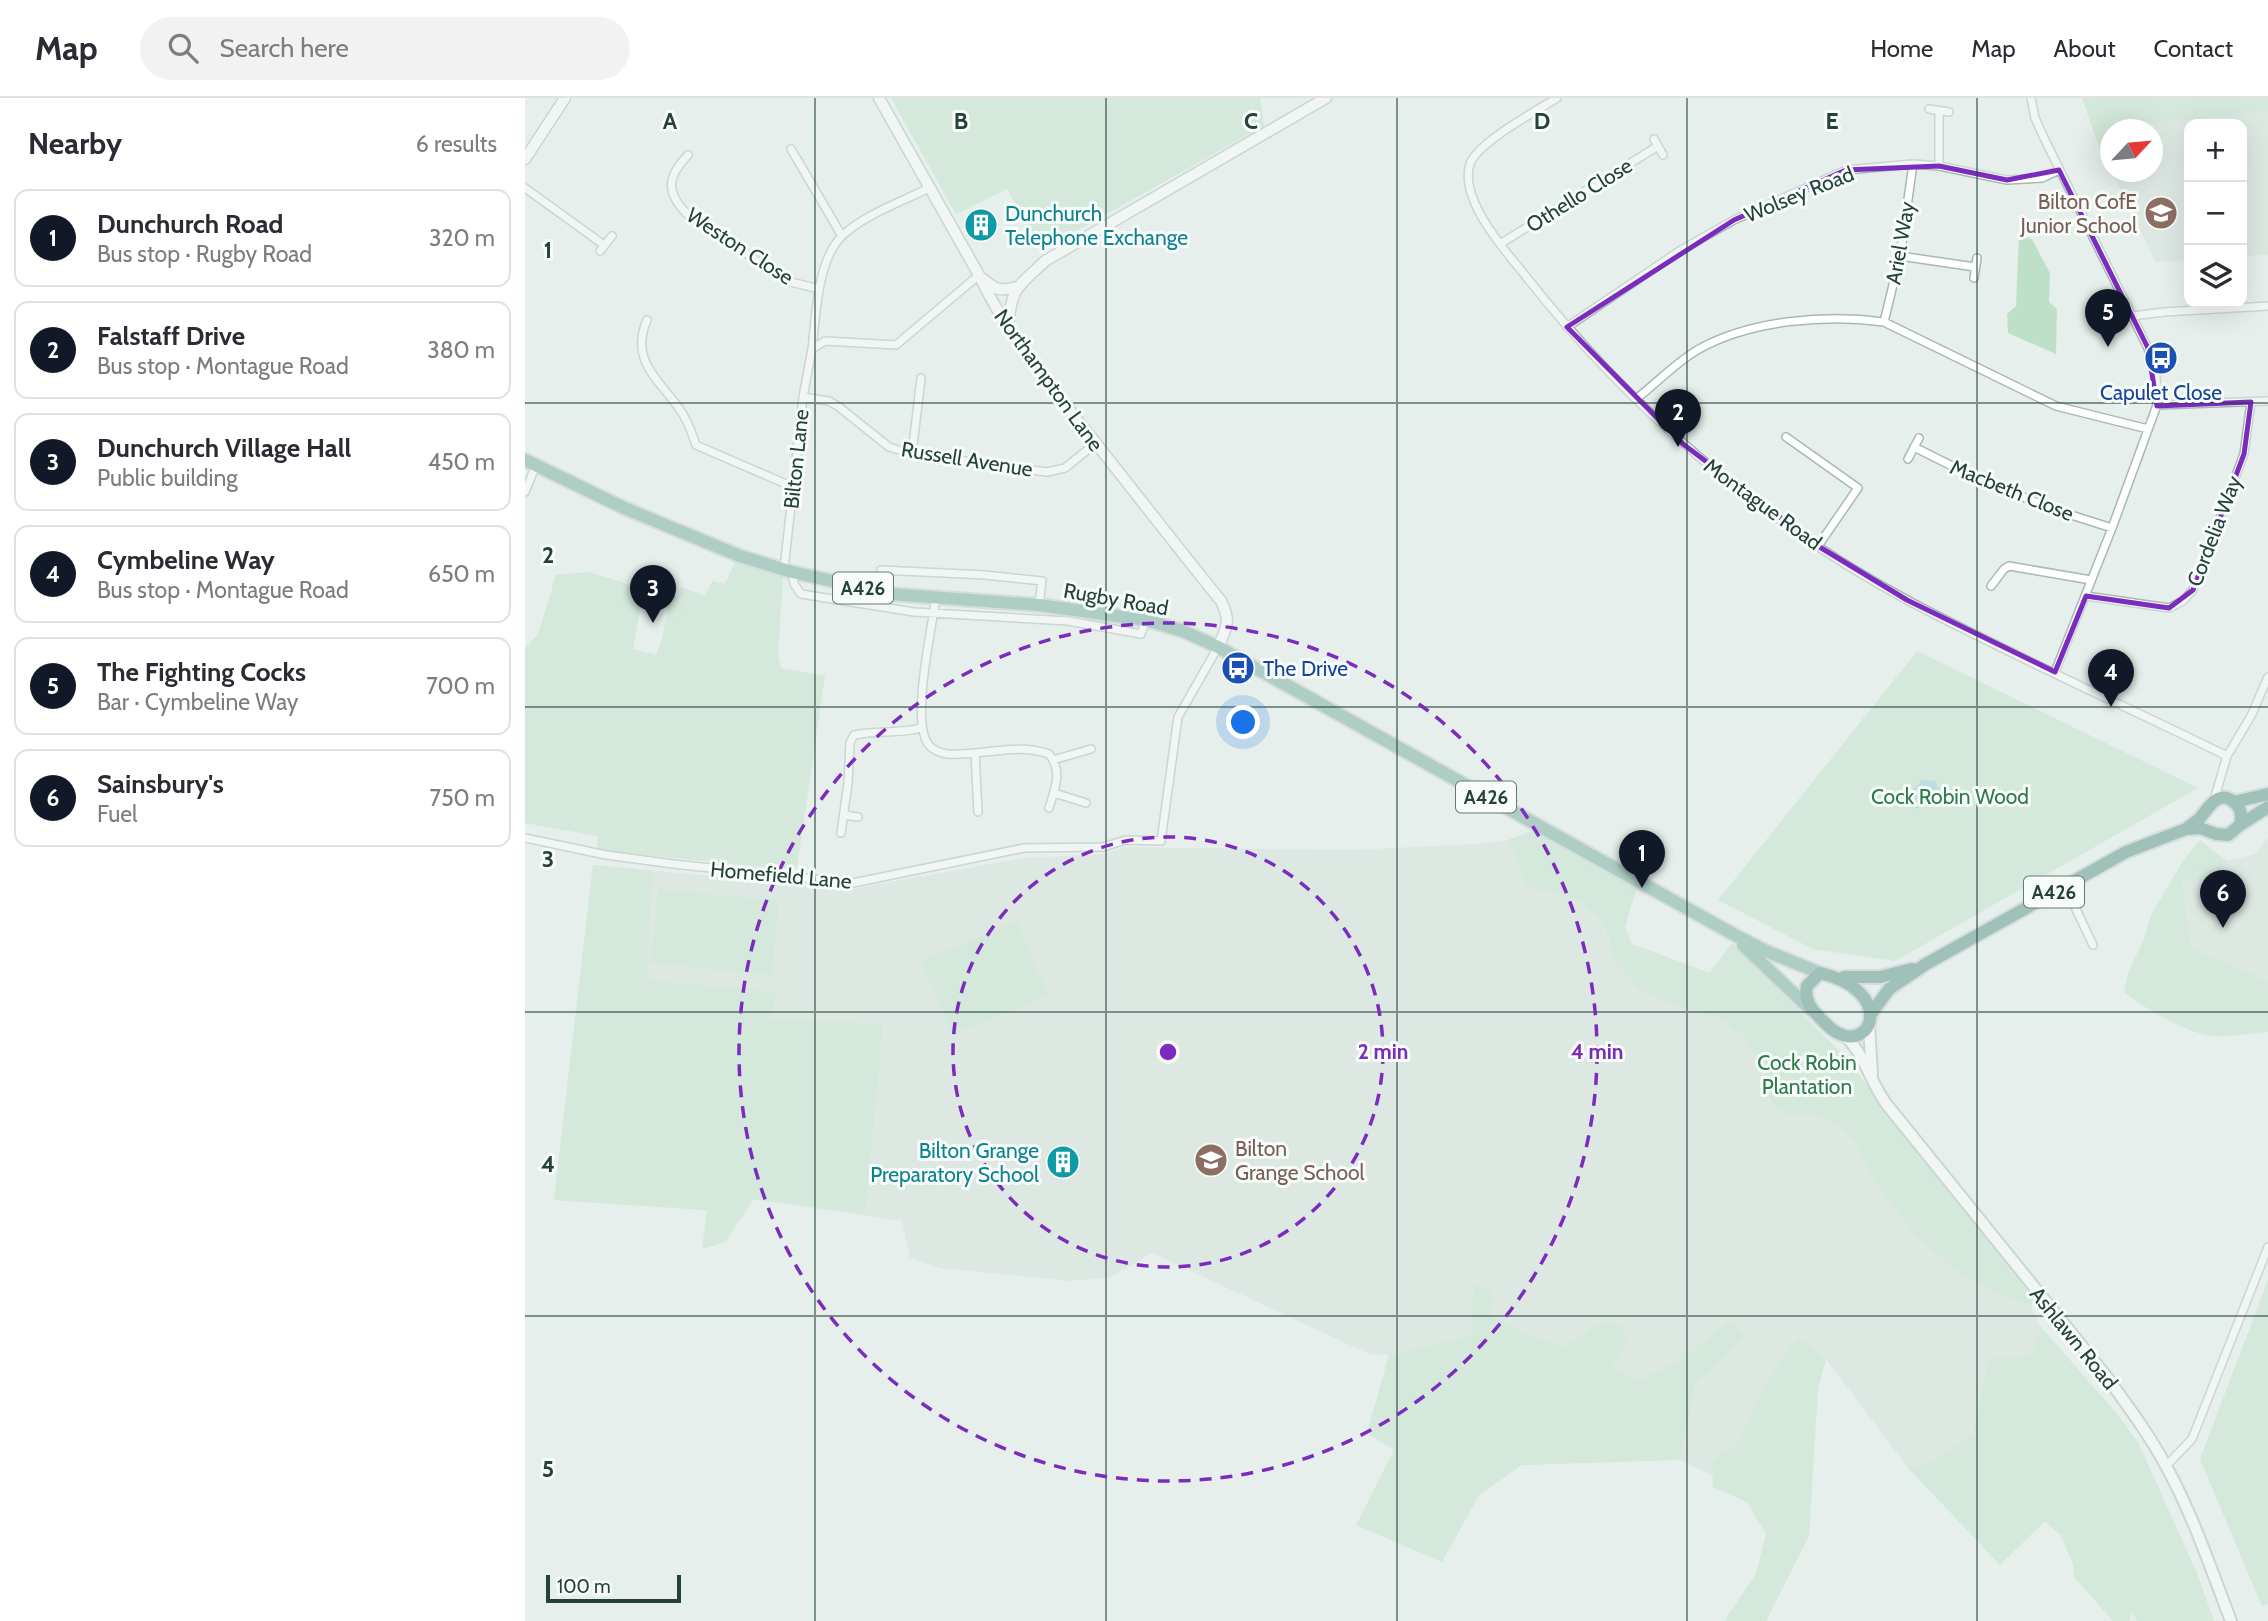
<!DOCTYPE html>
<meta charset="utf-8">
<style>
:root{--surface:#fff;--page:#f2f2f3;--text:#2b2b33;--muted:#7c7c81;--line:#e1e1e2;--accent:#111827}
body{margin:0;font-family:Cabin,sans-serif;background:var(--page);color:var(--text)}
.controls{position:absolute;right:21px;top:21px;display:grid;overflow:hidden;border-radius:14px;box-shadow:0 7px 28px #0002}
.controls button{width:63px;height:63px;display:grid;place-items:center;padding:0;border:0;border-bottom:2px solid var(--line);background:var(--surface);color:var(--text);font:35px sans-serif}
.compass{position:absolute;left:1575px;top:21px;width:63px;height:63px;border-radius:50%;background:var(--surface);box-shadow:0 7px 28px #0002;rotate:64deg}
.scale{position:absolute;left:21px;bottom:18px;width:135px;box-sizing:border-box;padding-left:7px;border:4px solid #24423a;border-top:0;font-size:19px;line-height:24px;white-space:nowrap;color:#24423a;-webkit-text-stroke:5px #f7fbf9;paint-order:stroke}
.you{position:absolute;left:719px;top:625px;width:24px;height:24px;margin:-18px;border:5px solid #fff;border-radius:50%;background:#1a73e8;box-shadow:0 0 0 10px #1a73e833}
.badge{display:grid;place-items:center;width:46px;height:46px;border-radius:50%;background:var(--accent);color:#fff;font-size:23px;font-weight:700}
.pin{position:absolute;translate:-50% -58px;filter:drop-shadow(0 2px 4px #0008)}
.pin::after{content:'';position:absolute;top:37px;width:24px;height:21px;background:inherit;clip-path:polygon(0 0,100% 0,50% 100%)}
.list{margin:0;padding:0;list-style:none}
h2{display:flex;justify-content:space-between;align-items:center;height:91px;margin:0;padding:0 28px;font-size:30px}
h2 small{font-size:23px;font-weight:400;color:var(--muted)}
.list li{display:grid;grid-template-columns:46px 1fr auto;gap:21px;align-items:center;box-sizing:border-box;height:98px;margin:0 14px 14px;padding:0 14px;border:2px solid var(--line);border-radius:14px}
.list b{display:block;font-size:26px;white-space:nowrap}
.list p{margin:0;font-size:23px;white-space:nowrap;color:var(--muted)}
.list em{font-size:23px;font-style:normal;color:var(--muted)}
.icon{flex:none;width:38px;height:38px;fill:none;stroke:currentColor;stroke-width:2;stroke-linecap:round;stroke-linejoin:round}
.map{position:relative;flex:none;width:1743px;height:1523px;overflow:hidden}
header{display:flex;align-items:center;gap:42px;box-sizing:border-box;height:98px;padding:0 35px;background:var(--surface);border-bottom:2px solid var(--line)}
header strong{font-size:33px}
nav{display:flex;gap:38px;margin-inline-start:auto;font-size:24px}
.search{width:490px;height:63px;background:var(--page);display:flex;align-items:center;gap:18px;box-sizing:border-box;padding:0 24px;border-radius:38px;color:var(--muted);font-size:26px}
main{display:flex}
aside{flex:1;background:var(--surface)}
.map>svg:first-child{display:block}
.built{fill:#d4dfda}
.green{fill:#bfe0c8}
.water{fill:#8ec9d4}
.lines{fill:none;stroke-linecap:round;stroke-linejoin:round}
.minor-casing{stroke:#a8b8b2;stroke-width:10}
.tertiary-casing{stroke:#a8b8b2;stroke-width:13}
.secondary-casing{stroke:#a4bbb3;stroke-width:14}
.primary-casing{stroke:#c2cac8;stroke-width:16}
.trunk-casing{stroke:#c2cac8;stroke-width:16}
.minor{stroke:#fff;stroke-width:7}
.tertiary{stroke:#fff;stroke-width:10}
.secondary{stroke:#fff;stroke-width:10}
.primary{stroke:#6aa596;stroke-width:12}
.trunk{stroke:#4c8a7c;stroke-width:12}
.marked{fill:none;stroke:#7b2cbf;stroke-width:5;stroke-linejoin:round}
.grid{fill:none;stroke:#24423a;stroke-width:2;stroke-opacity:0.55}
.ring{fill:none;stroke:#7b2cbf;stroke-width:3.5;stroke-dasharray:12 9}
.labels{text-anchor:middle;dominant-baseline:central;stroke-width:6;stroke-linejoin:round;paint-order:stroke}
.shield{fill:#f7fbf9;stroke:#637a73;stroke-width:2}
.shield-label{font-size:19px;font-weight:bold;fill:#24423a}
.street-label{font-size:21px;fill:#24423a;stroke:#f7fbf9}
.education-label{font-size:21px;fill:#785e54;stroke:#f7fbf9;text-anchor:end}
.culture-label{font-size:21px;fill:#0d838f;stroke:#f7fbf9;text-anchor:start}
.transit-label{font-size:21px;fill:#164399;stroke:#f7fbf9}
.park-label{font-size:21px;fill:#2d7a4b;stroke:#f7fbf9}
.grid-label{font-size:23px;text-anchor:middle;font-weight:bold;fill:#24423a;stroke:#f7fbf9;stroke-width:6;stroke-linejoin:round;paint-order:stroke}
.centre{fill:#7b2cbf;stroke:#f7fbf9;stroke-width:3.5}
.ring-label{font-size:21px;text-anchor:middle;font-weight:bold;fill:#7b2cbf;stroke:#f7fbf9;stroke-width:6;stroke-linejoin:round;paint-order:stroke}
</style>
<header>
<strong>Map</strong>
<div class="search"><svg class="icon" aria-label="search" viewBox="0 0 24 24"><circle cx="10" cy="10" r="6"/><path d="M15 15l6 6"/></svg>Search here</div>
<nav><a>Home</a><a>Map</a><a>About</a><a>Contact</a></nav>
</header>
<main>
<aside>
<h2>Nearby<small>6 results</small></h2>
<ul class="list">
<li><span class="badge">1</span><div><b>Dunchurch Road</b><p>Bus stop · Rugby Road</p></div><em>320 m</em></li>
<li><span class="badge">2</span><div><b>Falstaff Drive</b><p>Bus stop · Montague Road</p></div><em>380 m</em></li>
<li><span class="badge">3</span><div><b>Dunchurch Village Hall</b><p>Public building</p></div><em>450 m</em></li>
<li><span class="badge">4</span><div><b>Cymbeline Way</b><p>Bus stop · Montague Road</p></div><em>650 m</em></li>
<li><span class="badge">5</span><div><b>The Fighting Cocks</b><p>Bar · Cymbeline Way</p></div><em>700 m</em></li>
<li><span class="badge">6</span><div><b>Sainsbury's</b><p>Fuel</p></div><em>750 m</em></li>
</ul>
</aside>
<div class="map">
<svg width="1743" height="1523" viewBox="0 0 1743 1523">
<rect width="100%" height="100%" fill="#e6efeb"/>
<path class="built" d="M1557,0h186v157l-26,1v-132h-53v136l-33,2 -44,-90h41v-42h-42l-1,39 -12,-25z
M1743,740v143l-77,-33 -9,-66 31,-5 14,-16 28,-7z
M983,742l9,19 9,28 31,6 26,11 19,16 7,24 57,58 52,16 25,18 23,39 6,31 19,9h26l24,12 14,16 17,33 94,102 65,29 10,20 -11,30 -41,1 -16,75 -40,28 -25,7 -82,-109 -28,-22 -34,48 -25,56 -27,20 1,15 -33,-16 16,-77 49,-47 -15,-16 -47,39 -46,22 -27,-14 -11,-44 -33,23 -41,-12 -34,-19 -16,-32 -4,53 -82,19 -20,-1 -217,-101 -41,24 -42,4 -128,-13 -31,-10 -8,-37 -148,-22 -29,43 -23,7 5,-39 -153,-10 39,-335 259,24 172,-31 81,-4 20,-7 226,3 126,-6z"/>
<path class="green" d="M366,0h369l4,28 -222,124 -35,-61 -51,25z
M1557,0h186v13l-141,15 -6,3 -10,1 -1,6 -12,8z
M1494,138l13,3 18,34 -1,29 8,7 -1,45 -48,-21 -1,-19 9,-8z
M210,464l48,15 -5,78 3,13 44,8 -28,192 -35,-1 -165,-17v-14l-72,-13v-175l13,-14 18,-59 33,-3 55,17 -11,60 23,6 6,-16 9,-45 7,2 3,-9 24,9 7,-15 13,3z
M1392,553l281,137 -303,173 -82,-12 -95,-49z
M1010,732l102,57 -12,40 7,17 78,29 22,-30 116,117 98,129 52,60 37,49 -4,9 -66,-29 -52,-44 -41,-58 -17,-33 -14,-16 -24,-12h-27l-18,-9 -6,-31 -23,-39 -25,-18 -52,-16 -29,-15 -21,-24 -14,-43 -19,-16 -26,-11 -31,-6 -9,-28 -9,-19z
M1675,742l27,21 -14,16 -31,5 9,66 77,33v51c-18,0 -38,6 -55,4 -28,-3 -67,-27 -89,-44l4,-20 16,-33 7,-24 33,-56z
M68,767l59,6 -5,109 130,12 -6,27 112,5 -18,190 -111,-15 -29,43 -23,7 5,-39 -153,-10z
M133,791l121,12 -7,74 -121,-12z
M492,823l31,74 -95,40 -32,-74z
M1743,1182v323l-6,3 -62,-147z
M949,1185l18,9 -1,23 34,19 41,12 33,-23 22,1 7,20 -17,23 26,14 46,-22 47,-39 16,16 -50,47 -16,77 -158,5 -43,30 -37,67 -86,-37 38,-75 -27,-17 22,-78 82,-19z
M1516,1229l71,81 26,34 59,131 17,48h-76l-7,-8 -2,8h-16l-39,-44 -1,-13 -12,-28 -16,-15 -45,44 -92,-97 25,-7 40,-28 16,-76h41z
M1273,1239l28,22 -8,30 -9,147 -43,85h-42l32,-47 10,-40 -19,-32 -34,-15 -1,-26 27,-20 25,-56z"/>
<path class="water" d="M1397,682l13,1 9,15 -28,13 -10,-13z"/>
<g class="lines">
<defs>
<path id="minor" d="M1032,0c-21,13 -80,45 -87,66 -11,35 33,84 54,110 104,133 236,247 385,327 104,55 212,103 318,155
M1506,0l4,20 9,20 104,210 8,26 1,31 -45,123 -57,144
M1404,11l20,3
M1414,13v55
M1129,41l9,16
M266,51l51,87
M163,57c-20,21 -23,36 -2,58l101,68 32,8
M0,90l79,57
M975,146l158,-98
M75,153l12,-15
M1375,158l75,11
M1449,180l3,-20
M1607,218l32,-4 104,-6
M122,222c-18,41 13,60 33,90 8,10 12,24 16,35l97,42
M1359,224l16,-66 13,-92
M1042,229l114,-77 53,-30 112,-50 67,-6 26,2 68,14 35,-2 17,-8
M287,251c4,-33 5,-90 31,-114 23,-21 58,-33 86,-47
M278,299l26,4 10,6 50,40 23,7 135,18 18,-4 31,-25
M1111,301c21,-16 40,-37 63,-50 52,-29 128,-35 185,-27l172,84 92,23
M1632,307l111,-4
M1261,339l72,51 -40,58
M1389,349l72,36 82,31 44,14
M387,356l9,-76
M1383,361l11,-21
M0,394l11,-27
M259,471l19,-172 9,-48 13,-8 71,4 83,-70
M356,472l104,5 57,6 -3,24
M267,474l2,12 7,10 113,18 154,9 73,13 5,-14
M1466,488l13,-17 5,-3 82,14
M1561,498l83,12 14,-7 10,-11 51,-136 7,-52
M411,499c-4,31 -26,126 -7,148 11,13 31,9 46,8 26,-2 48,-8 74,1 14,17 6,35 0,54
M450,655l3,59
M528,662l38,-11
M529,695l32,10
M1689,702l13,-44 24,-40 17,-39
M319,717l14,2
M316,735l7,-50 2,-40 4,-8c22,-5 45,-1 67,-7
M0,740l81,17 67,9 180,19 171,-35 79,-1 23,-7 35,1 17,-124 40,-70
M1540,788l28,59
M1641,1368l26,-27 76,-192"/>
<path id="tertiary" d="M354,0l100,177c29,62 74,114 116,167 42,53 83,106 126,159 10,20 6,26 -3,46
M0,61l40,-61
M458,181c14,12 17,12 34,8
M483,228c4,-40 9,-38 37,-65l281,-163"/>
<path id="secondary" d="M1344,927l3,49
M1320,938c20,18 26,49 43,70l218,270c21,29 43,58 60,90 27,49 45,103 65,155"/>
<path id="primary" d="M0,362l99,48 116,48 52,16 98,22 149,11 107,15 37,11 35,16 515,287 33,17 54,22
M1218,847l68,65"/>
<path id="trunk" d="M1709,704l34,-8
M1661,731c5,-4 10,-7 14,-11 9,-11 19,-30 35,-15 7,6 7,14 5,22
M1295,875c75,18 53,78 18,60 -7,-3 -12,-9 -17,-14 -10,-10 -17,-19 -14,-33z
M1319,879h36l32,-8
M1346,916l18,-25 37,-25 200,-112 60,-23 14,-1 16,6 12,1 12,-10 28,-18"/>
</defs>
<use href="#minor" class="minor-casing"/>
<use href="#tertiary" class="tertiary-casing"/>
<use href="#secondary" class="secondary-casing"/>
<use href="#primary" class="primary-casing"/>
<use href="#trunk" class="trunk-casing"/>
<use href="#minor" class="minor"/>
<use href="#tertiary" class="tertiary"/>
<use href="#secondary" class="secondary"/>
<use href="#primary" class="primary"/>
<use href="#trunk" class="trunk"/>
</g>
<path d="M0 0H1743V1523H0ZM1414,68l68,14 52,-10 89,178 9,58 94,-4 -7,52 -51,136 -24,18 -83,-12 -31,76 -148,-72 -89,-54 -135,-102 -116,-117 167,-107 112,-50z" fill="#e6efeb" fill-opacity=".55" fill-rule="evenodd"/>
<path class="marked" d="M1414,68l68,14 52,-10 89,178 9,58 94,-4 -7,52 -51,136 -24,18 -83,-12 -31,76 -148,-72 -89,-54 -135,-102 -116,-117 167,-107 112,-50z"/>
<path class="grid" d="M290,0v1523M581,0v1523M872,0v1523M1162,0v1523M1452,0v1523M0,305h1743M0,609h1743M0,914h1743M0,1218h1743"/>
<g class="ring">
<circle cx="643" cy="954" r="215"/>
<circle cx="643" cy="954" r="429"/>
</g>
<defs>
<symbol id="school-disc" viewBox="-11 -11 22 22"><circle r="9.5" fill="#8d6e63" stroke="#f7fbf9"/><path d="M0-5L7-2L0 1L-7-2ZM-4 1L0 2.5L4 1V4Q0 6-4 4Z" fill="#fff"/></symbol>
<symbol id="building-disc" viewBox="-11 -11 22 22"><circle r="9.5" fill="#0f9aa8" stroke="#f7fbf9"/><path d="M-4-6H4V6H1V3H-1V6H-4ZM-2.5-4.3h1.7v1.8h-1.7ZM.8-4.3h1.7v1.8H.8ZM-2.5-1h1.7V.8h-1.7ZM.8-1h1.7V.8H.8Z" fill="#fff"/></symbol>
<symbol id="bus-disc" viewBox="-11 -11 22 22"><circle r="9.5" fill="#1a4fb4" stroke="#f7fbf9"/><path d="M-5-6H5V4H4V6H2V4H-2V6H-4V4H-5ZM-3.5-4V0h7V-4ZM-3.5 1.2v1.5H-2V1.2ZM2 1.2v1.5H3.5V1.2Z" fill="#fff"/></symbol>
</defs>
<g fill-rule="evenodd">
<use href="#school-disc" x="1617" y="96" width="38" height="38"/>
<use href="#building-disc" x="437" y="108" width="38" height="38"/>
<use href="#bus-disc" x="1617" y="241" width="38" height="38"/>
<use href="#bus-disc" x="694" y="551" width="38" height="38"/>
<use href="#school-disc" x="667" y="1043" width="38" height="38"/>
<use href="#building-disc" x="519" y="1045" width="38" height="38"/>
</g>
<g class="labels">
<g class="shield">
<rect x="308" y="474.5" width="60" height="31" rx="5"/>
<rect x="931" y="683.5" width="60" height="31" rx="5"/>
<rect x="1499" y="778.5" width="60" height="31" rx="5"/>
</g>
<g class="shield-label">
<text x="338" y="490">A426</text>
<text x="961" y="699">A426</text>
<text x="1529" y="794">A426</text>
</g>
<g class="street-label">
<text transform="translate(1274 96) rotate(-22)">Wolsey Road</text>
<text transform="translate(1054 97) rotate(-32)">Othello Close</text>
<text transform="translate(1375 145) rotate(-80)">Ariel Way</text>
<text transform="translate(215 148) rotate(33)">Weston Close</text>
<text transform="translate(524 282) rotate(54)">Northampton Lane</text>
<text transform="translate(271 361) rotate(-84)">Bilton Lane</text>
<text transform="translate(442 361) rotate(9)">Russell Avenue</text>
<text transform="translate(1487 392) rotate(22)">Macbeth Close</text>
<text transform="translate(1238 406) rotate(36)">Montague Road</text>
<text transform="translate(1689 433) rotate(-69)">Cordelia Way</text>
<text transform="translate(591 501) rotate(10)">Rugby Road</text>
<text transform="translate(256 777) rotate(5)">Homefield Lane</text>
<text transform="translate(1549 1240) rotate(51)">Ashlawn Road</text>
</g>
<g class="education-label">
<text x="1612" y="103">Bilton CofE<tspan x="1612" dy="24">Junior School</tspan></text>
<text x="710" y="1050" text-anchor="start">Bilton<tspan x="710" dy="24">Grange School</tspan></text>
</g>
<g class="culture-label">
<text x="480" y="115">Dunchurch<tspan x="480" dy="24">Telephone Exchange</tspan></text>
<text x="514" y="1052" text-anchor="end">Bilton Grange<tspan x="514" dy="24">Preparatory School</tspan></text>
</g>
<g class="transit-label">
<text x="1636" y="294">Capulet Close</text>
<text x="738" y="570" text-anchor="start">The Drive</text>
</g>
<g class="park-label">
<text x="1425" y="698">Cock Robin Wood</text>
<text x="1282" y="964">Cock Robin<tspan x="1282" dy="24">Plantation</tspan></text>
</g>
</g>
<g class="grid-label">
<text x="145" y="31">A</text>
<text x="436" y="31">B</text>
<text x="726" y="31">C</text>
<text x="1017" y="31">D</text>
<text x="1307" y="31">E</text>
<text x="23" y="160">1</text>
<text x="23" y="465">2</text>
<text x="23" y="769">3</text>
<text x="23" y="1074">4</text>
<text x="23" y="1379">5</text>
</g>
<circle cx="643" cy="954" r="10" class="centre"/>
<g class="ring-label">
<text x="858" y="961">2 min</text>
<text x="1072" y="961">4 min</text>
</g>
</svg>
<div class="controls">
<button>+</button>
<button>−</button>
<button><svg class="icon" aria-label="layers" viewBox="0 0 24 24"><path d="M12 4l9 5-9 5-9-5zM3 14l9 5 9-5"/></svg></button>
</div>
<svg class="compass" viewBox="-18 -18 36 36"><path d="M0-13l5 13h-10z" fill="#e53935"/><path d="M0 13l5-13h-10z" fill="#7c7c81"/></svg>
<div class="scale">100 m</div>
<div class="you"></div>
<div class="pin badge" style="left:1117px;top:790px">1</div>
<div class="pin badge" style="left:1153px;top:349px">2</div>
<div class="pin badge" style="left:128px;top:525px">3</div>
<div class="pin badge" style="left:1586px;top:609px">4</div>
<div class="pin badge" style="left:1583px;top:249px">5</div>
<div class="pin badge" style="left:1698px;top:830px">6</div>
</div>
</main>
